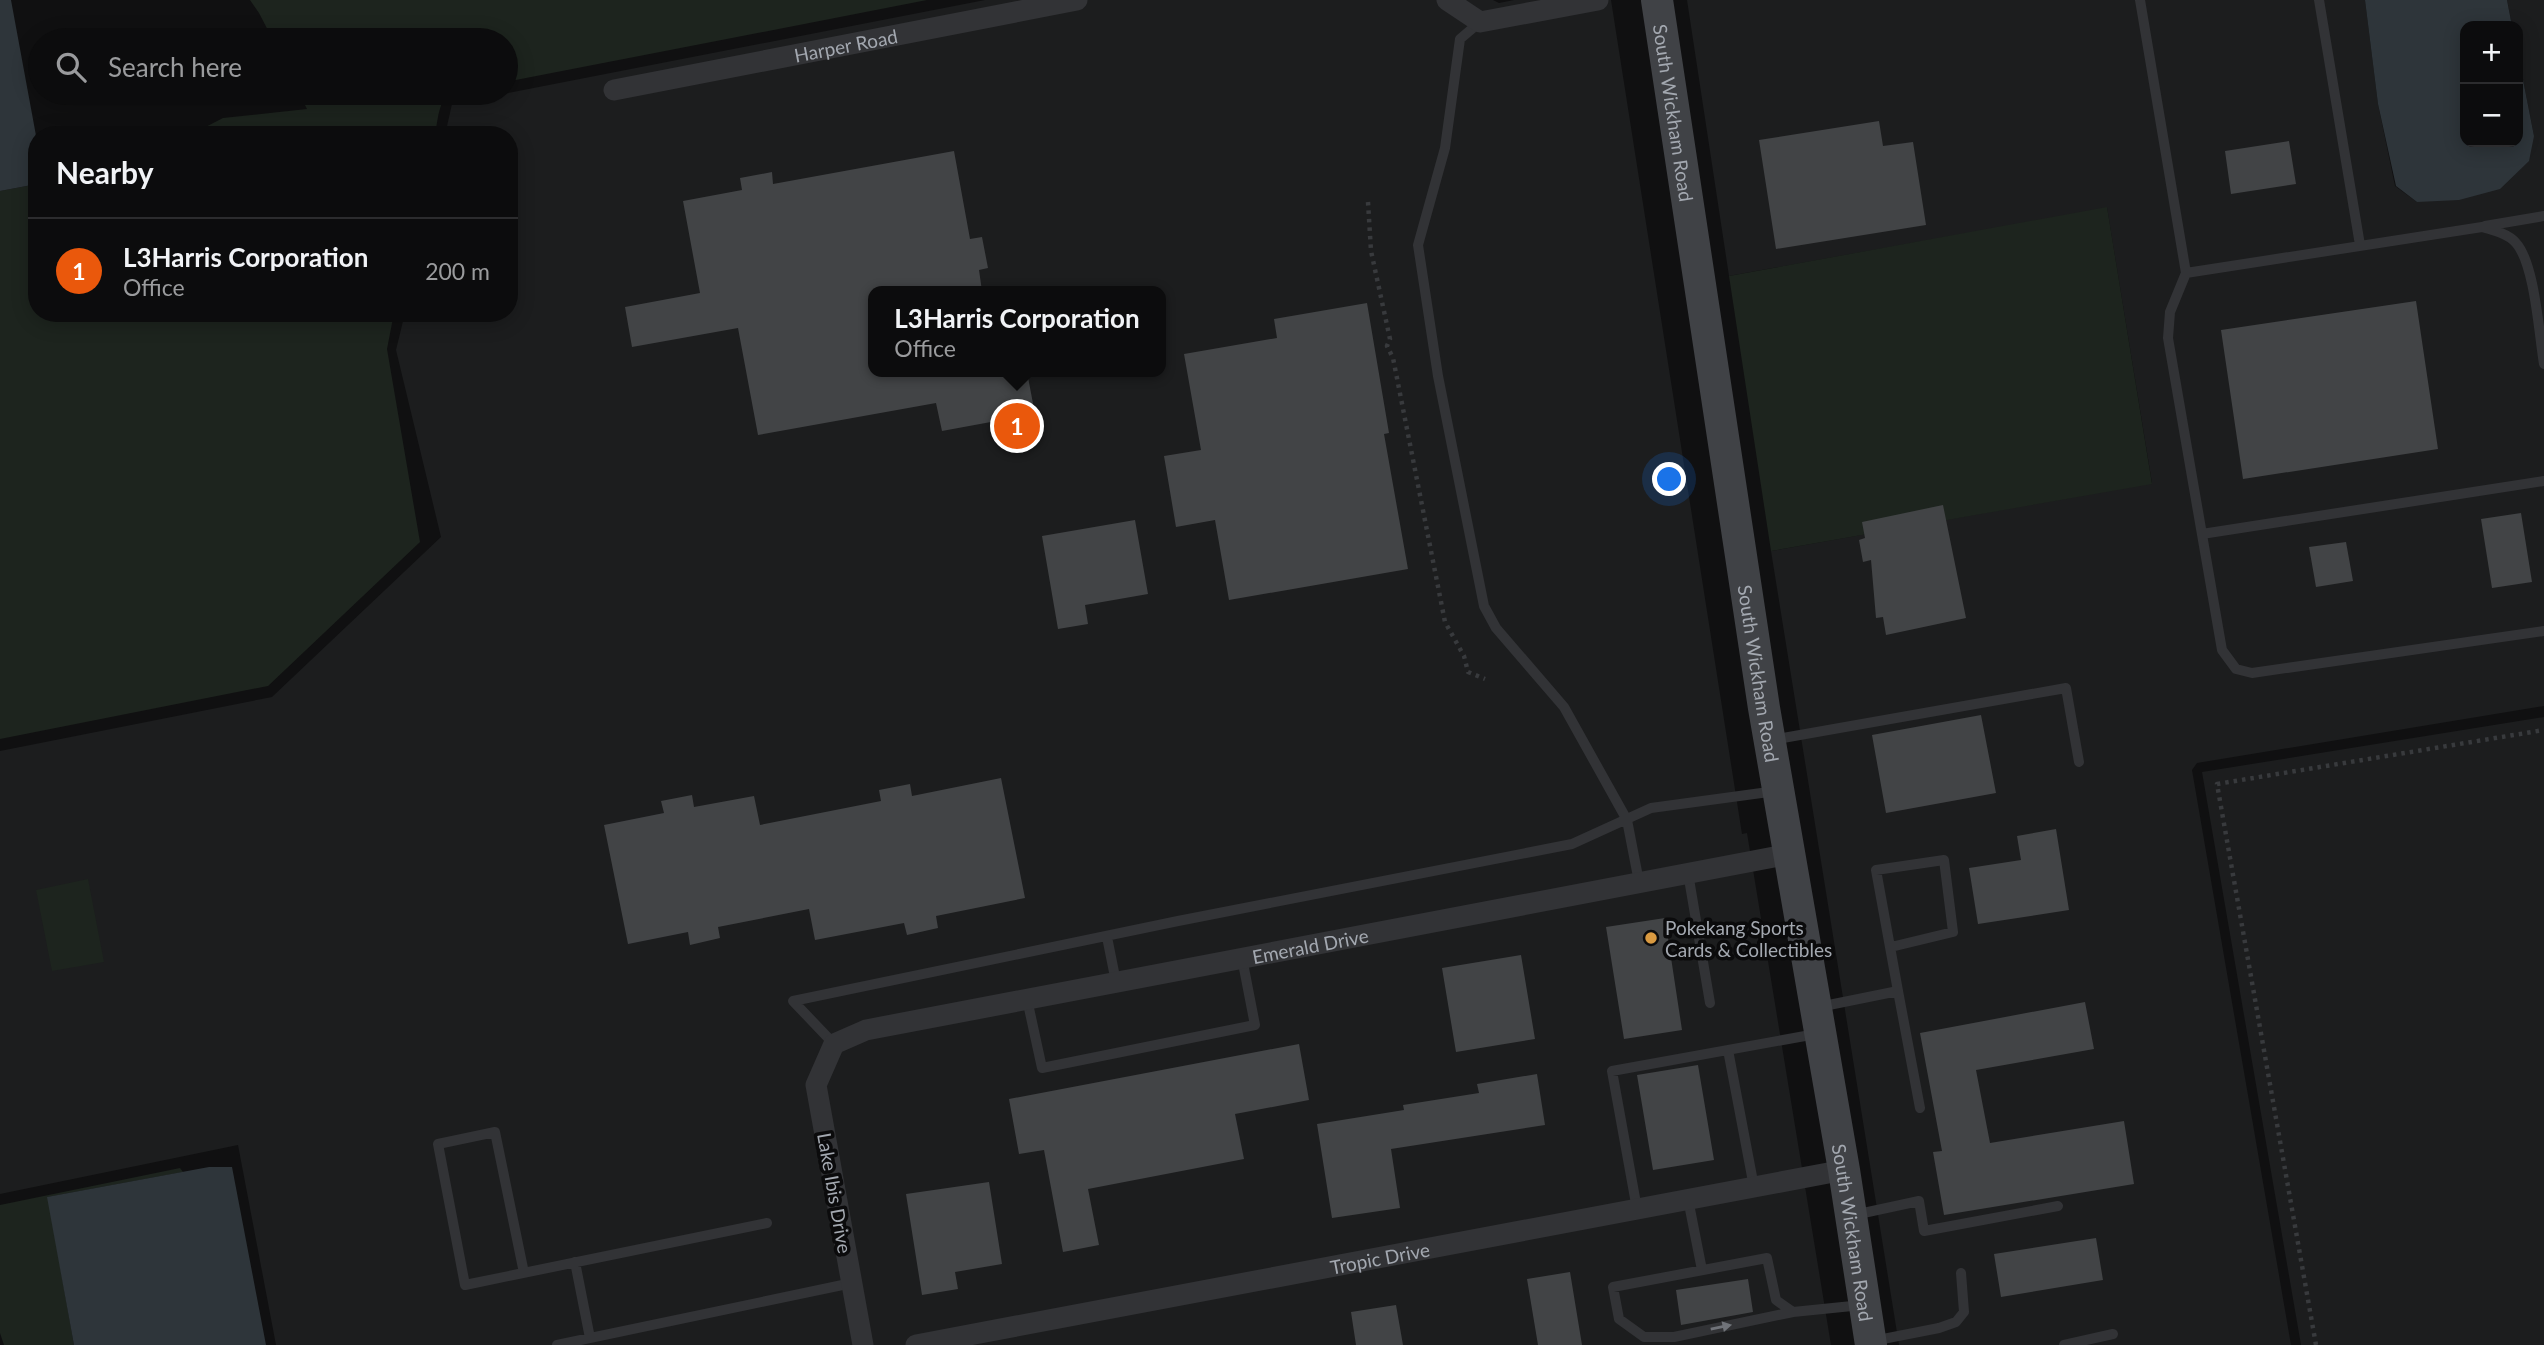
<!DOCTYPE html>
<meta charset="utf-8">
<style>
:root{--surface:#0c0c0d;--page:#1a1a1b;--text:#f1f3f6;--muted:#9a9b9d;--line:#2c2c2e;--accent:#ea580c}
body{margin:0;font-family:Lato,sans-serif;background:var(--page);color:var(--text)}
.controls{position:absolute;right:21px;top:21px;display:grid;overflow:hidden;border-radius:14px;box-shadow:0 4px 18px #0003}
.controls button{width:63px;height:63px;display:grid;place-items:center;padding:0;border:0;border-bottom:2px solid var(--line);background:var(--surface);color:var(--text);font:35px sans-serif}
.you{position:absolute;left:1670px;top:480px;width:24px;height:24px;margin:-18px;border:5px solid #fff;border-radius:50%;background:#1a73e8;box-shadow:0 0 0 10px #1a73e833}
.badge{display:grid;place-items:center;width:46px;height:46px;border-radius:50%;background:var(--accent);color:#fff;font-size:23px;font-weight:700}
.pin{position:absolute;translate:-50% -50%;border:4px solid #fff;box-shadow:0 2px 7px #0006}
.popup{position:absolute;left:868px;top:286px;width:298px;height:91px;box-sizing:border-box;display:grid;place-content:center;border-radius:14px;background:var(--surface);filter:drop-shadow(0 2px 5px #0005);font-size:23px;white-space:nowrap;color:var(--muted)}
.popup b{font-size:26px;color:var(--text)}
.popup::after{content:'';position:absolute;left:50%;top:100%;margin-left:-14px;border:14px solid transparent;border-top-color:var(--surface)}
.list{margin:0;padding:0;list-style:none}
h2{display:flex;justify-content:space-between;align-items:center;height:91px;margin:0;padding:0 28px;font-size:30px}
h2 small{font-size:23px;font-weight:400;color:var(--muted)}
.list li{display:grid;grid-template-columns:46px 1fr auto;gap:21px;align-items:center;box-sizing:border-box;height:105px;padding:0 28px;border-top:2px solid var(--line)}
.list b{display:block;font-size:26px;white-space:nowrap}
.list p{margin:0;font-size:23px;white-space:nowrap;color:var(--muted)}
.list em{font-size:23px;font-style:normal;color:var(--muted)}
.icon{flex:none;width:38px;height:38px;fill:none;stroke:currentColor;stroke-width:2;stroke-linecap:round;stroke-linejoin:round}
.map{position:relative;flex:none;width:2544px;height:1345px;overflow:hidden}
.search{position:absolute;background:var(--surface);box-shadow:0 4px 18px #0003;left:28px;top:28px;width:490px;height:77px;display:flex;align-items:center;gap:18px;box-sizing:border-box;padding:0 24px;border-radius:38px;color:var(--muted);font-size:26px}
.panel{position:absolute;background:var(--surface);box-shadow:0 4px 18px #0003;left:28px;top:126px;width:490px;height:196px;border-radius:28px}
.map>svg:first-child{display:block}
.built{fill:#1c1d1e;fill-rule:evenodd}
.green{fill:#1d241e}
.water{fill:#2e353a}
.building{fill:#424446}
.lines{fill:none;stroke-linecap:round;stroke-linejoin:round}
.path{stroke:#383a3d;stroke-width:4.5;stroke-dasharray:3.5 5;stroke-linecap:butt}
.lane{stroke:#323336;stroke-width:10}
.street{stroke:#323336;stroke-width:21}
.secondary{stroke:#404246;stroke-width:32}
.oneway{fill:#707379}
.poi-dot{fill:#d99a41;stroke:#0b0b0c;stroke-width:2.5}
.labels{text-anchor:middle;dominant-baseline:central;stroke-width:7;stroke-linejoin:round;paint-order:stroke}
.street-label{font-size:19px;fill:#a3a8b0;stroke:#0b0b0c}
.poi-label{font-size:19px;fill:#a3a8b0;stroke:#0b0b0c;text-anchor:start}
</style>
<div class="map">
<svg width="2544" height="1345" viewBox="0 0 2544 1345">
<rect width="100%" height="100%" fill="#101011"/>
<path class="built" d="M985,0h508l6,3 15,-3h97l131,834 5,-1 84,512h-1555l-38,-200 -238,49v-443l272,-54 169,-160 -45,-187 9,-37h104v-178h-64l7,-31zM874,291h286v81h-286z
M1687,0h678l13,104 17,82 22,16 117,-66 -16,-82v-28h-6l-5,-26h37v706l-347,57 -5,7 99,575h-392l-128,-794 381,-68 -45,-275 -378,68z
M2544,717v628h-243l-99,-573z"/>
<path class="green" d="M250,0h677l-421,82v-42h-233l-14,-27z
M299,93h153c-14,6 -14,28 -17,42h-245l33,-17 84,-9z
M37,184v129h357l-7,36 33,193 -152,144 -268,53v-548z
M2107,207l45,277 -381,67 -42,-275z
M88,879l16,83 -52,9 -16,-81z
M180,1168l3,4 -135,25 26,148h-70l-4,-12v-128z"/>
<path class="water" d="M0,0h11l26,141v43l-37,7z
M2365,0h142l5,26h-47v116h53v-88l16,82 -5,25 -29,28 -41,11 -42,2 -21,-16 -18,-82z
M209,1167h23l34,178h-192l-27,-148z"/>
<path class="building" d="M1879,121l4,25 30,-4 13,83 -150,24 -17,-109z
M2289,141l7,43 -65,10 -6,-43z
M954,151l16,88 12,-2 6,31 -9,2 3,21h-109v81h154l8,42 -93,17 -6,-28 -178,32 -20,-107 -106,19 -7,-40 75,-14 -17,-92 59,-11 -2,-12 32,-6 1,12z
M2416,301l22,148 -195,30 -22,-149z
M1367,303l22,130 -5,1 24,135 -179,31 -14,-80 -39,7 -12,-71 37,-6 -17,-96 93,-16 -3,-19z
M1943,505l23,113 -80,17 -3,-18 -7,1 -5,-58 -8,2 -4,-22 6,-2 -3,-16z
M2521,513l11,69 -40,6 -11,-69z
M1135,520l13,74 -63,11 3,19 -30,5 -16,-93z
M2346,542l7,39 -37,6 -7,-40z
M1981,715l15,78 -110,20 -14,-78z
M1001,778l24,120 -89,18 2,12 -31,7 -3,-12 -89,17 -6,-31 -91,18 2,11 -30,7 -2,-13 -60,12 -24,-119 60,-12 -3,-12 31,-6 2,12 60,-11 6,29 121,-24 -2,-11 31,-6 2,12z
M2056,829l13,81 -91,14 -9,-56 52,-8 -4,-24z
M1665,918l17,112 -58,9 -18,-112z
M1521,955l14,84 -79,13 -14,-84z
M2085,1002l9,47 -118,21 14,73 134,-22 10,63 -190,31 -11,-63 9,-1 -22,-118z
M1299,1044l10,56 -74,14 9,45 -156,30 11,56 -36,7 -19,-102 -25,4 -10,-55z
M1698,1065l16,95 -61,10 -16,-95z
M1537,1074l8,51 -154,24 9,59 -68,10 -15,-94 87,-14 -1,-5 76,-12 -2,-9z
M989,1182l13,82 -47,8 3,17 -36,6 -16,-101z
M2096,1238l7,42 -102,17 -7,-43z
M1570,1272l12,73h-44l-11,-66z
M1748,1279l5,33 -72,13 -5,-35z
M1396,1305l7,40h-47l-5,-33z"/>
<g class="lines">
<path class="path" d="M1368,202l3,49 19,88 -3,7 6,12 52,264 19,34 4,16 17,7
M2316,1345l-99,-561 327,-54"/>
<path class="lane" d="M2140,0l46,273 -16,39 -2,26 54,312 14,19 16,4 292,-42
M2319,0l41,245
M1480,22l-20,17 -15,109 -27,97 20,131 46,230 12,22 68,79 63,113 12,62
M2485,226l59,-10
M2186,273l296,-46c11,3 27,7 34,16 19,21 23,92 28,121
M2202,534l342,-53
M1772,740l294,-52 13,74
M1688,873l22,130
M1107,937l9,45
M1898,991l22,117
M1027,999l15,69 213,-43 -13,-67
M1819,1007l79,-16 -22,-121 68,-10 9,72 -62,15
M834,1044l-41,-43 385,-80 394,-77 79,-36 125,-17
M1728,1050l26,137
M1688,1199l14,71
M1637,1209l-25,-138 204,-37
M1854,1215l65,-14 5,30 134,-25
M575,1262l15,76
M524,1273l-29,-141 -57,12 27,141 302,-62
M1793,1312l-119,25h-30l-25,-18 -6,-32 154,-29 9,42 17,12 69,-7
M1873,1341l66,-13 17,-6 8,-10 -3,-39
M557,1345l295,-62
M2064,1345l49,-11"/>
<g class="street">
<path d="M1447,0l33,22 118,-22"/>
<path id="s1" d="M614,90l463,-90"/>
<path id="s2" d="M863,1345l-47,-260 18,-41 32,-14 924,-176"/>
<path id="s3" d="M916,1345l928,-175"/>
</g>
<path class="secondary" id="s4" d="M1657,0l107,708 80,462 27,175"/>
</g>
<defs><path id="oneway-solid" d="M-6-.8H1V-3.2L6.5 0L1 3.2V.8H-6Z" transform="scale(1.75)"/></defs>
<use class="oneway" href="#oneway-solid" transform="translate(1721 1327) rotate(-12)"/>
<circle class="poi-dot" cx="1651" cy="938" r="7"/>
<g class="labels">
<g class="street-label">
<text stroke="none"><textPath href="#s1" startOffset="236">Harper Road</textPath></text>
<text stroke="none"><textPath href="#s4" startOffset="114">South Wickham Road</textPath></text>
<text stroke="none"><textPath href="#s4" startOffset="681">South Wickham Road</textPath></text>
<text stroke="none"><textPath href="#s2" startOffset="796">Emerald Drive</textPath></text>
<text transform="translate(835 1193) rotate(80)">Lake Ibis Drive</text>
<text stroke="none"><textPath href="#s4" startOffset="1248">South Wickham Road</textPath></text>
<text stroke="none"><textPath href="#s3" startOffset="472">Tropic Drive</textPath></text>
</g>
<g class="poi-label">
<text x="1665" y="927">Pokekang Sports<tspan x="1665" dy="22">Cards &amp; Collectibles</tspan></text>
</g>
</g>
</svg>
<div class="controls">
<button>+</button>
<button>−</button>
</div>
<div class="you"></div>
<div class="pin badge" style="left:1017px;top:426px">1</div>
<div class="popup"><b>L3Harris Corporation</b>Office</div>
<div class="search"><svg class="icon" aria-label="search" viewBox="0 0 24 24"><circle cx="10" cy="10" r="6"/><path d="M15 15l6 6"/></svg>Search here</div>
<section class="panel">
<h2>Nearby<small></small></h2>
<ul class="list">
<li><span class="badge">1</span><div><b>L3Harris Corporation</b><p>Office</p></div><em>200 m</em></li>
</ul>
</section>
</div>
